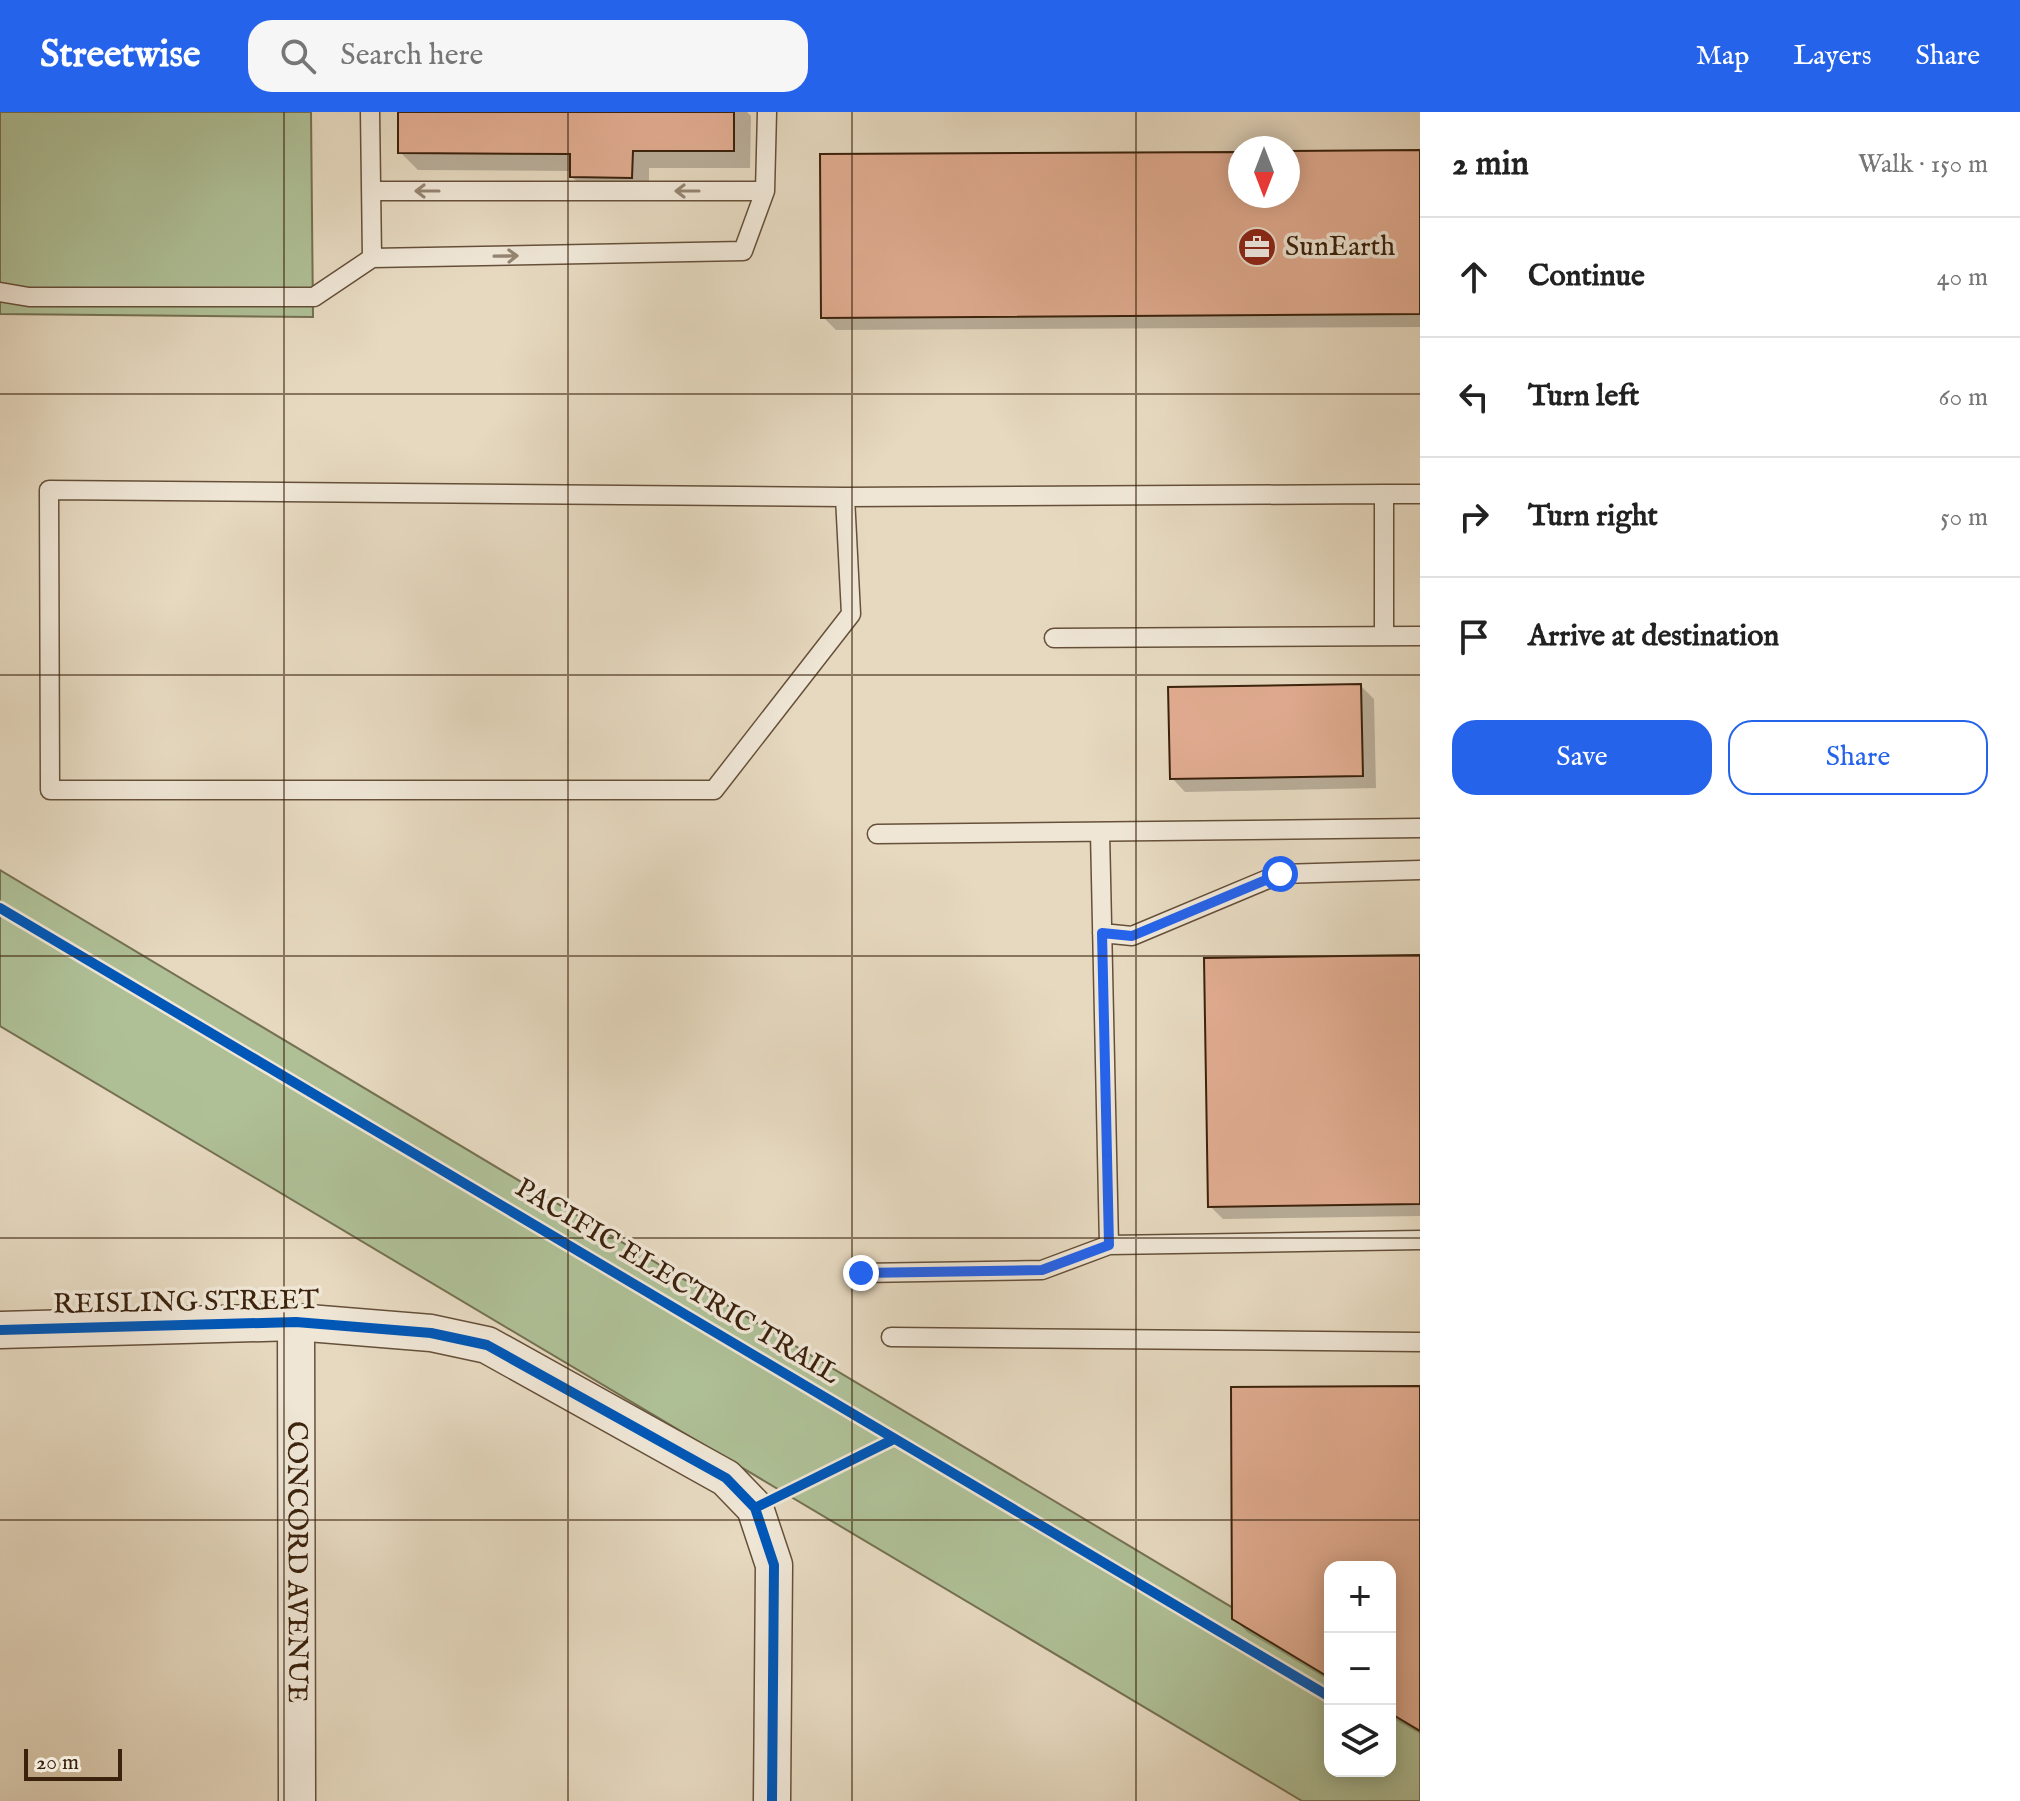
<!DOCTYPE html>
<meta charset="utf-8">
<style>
:root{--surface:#fff;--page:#f6f6f6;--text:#222;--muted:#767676;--line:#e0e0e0;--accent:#2563eb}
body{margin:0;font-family:"IM FELL English",serif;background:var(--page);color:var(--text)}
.controls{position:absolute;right:24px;bottom:24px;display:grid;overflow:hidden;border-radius:16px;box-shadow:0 4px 20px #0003}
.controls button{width:72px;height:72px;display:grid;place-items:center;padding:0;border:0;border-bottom:2px solid var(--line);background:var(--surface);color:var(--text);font:40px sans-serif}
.compass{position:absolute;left:1228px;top:24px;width:72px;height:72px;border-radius:50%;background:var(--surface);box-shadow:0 4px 20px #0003;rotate:180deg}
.scale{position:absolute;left:24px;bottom:20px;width:98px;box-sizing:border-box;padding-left:8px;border:4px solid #3b220c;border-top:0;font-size:22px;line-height:28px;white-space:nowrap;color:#3b220c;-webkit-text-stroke:6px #efe6d6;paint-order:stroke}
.stop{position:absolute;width:24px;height:24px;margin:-18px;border:6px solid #2563eb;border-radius:50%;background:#fff}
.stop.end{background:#2563eb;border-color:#fff;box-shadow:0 2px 8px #0008}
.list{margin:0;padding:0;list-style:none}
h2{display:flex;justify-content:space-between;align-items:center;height:104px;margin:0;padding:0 32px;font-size:34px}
h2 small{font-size:26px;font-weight:400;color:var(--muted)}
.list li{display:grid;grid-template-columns:52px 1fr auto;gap:24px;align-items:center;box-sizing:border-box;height:120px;padding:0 32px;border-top:2px solid var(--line)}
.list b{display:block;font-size:30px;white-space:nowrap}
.list em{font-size:26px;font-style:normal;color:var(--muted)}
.actions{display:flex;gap:16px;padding:24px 32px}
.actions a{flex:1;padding:18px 0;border:2px solid var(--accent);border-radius:24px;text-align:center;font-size:28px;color:var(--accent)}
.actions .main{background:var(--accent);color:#fff}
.icon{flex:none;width:44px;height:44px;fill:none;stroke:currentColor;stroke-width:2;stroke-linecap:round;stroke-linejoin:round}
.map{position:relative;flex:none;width:1420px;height:1689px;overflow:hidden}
header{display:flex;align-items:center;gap:48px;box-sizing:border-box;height:112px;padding:0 40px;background:var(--accent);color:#fff}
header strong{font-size:38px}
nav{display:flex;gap:44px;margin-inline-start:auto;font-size:28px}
.search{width:560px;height:72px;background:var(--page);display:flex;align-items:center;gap:20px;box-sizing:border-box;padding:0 28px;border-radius:24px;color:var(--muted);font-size:30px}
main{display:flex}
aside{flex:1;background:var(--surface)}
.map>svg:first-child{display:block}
.green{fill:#afc097;stroke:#757152;stroke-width:2}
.shadow{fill:#0003}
.building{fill:#e1ac91;stroke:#3b220c;stroke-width:2}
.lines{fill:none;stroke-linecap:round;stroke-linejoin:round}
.lane-casing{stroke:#665039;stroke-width:21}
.street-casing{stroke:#665039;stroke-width:39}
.lane{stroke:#efe6d6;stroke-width:18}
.street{stroke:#efe6d6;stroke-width:36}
.cycleway-casing{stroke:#efe6d6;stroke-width:15}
.cycleway{stroke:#0057b8;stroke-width:10}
.oneway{stroke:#958471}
.route{stroke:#2563eb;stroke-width:10}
.grid{fill:none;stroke:#3b220c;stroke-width:2;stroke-opacity:0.55}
.labels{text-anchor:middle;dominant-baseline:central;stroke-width:7;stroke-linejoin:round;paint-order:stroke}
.poi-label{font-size:28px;fill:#3b220c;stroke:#efe6d6;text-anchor:start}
.street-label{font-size:28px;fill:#3b220c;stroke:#efe6d6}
</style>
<header>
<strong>Streetwise</strong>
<div class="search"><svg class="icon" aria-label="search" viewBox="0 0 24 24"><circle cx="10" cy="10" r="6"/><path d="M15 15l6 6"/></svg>Search here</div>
<nav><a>Map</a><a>Layers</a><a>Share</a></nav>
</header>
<main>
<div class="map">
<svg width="1420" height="1689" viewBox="0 0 1420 1689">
<rect width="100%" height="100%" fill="#e6d9c0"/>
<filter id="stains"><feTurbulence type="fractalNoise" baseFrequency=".0025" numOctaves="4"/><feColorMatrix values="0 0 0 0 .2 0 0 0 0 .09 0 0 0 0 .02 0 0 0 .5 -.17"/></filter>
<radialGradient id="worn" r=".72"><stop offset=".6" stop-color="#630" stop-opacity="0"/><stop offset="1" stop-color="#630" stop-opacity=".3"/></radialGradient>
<path class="green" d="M0,0h311l2,205 -313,-3z
M0,758l1330,796v105h60v-69l30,18v81h-118l-1302,-775z"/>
<path class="shadow" d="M400,0h347l4,4 -1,52h-101v27l-59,-1 -18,-17v-6l-154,-1 -18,-18z
M1420,40v175l-584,3 -13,-13 417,-163v42h48v-43z
M1361,574l13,13 2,89 -191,4 -13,-14z
M1420,845v259l-197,3 -13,-13z
M1420,1276v346l-30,-17v-150h-60v114l-83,-49 -13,-14z"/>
<path class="building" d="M398,0h336v39h-101l-1,27 -62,-1v-23l-172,-1z
M1420,38v164l-599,4 -1,-164 420,-2v44h48v-45z
M1361,572l2,92 -193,3 -2,-92z
M1420,843v249l-212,3 -4,-249z
M1420,1274v345l-30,-18v-146h-60v111l-98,-59 -1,-232z"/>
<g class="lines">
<defs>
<path id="lane" d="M370,0l2,146
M371,79h394
M0,180l29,5h285l58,-39 371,-7 22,-60 2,-79
M49,378l796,7 6,117 -137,176h-664z
M845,385l539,-3
M1384,524v-142h36
M1054,526l366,-2
M1100,720l9,413
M877,722l543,-6
M1102,821l30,3 148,-62 140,-4
M861,1161l181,-3 67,-25 311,-5
M891,1225l529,5"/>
<g id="street">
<path id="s1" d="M296,1210l1,479"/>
<path d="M0,1218l296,-8 135,11 56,12 239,133 29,30 19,57 -2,236"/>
</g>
</defs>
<use href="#lane" class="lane-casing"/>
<use href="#street" class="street-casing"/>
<use href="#lane" class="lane"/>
<use href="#street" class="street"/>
<defs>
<path id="cycleway" d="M0,796l1330,789
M0,1218l296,-8 135,11 56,12 239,133 29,30 19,57 -2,236
M755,1396l139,-69"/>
</defs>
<use href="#cycleway" class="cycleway-casing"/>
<use href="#cycleway" class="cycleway"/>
</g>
<defs><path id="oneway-shaft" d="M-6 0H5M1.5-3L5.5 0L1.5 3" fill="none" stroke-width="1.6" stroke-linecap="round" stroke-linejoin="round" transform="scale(2)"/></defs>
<g class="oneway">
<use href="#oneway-shaft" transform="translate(427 79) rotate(180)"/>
<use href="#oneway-shaft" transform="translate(687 79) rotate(180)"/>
<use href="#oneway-shaft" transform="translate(506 144) rotate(-1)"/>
</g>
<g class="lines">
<path class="route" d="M861,1161l181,-3 67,-25 -7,-312 30,3 148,-62"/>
</g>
<path class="grid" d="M284,0v1689M568,0v1689M852,0v1689M1136,0v1689M0,282h1420M0,563h1420M0,844h1420M0,1126h1420M0,1408h1420"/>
<defs>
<symbol id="office-disc" viewBox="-11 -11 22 22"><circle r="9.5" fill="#8f2418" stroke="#efe6d6"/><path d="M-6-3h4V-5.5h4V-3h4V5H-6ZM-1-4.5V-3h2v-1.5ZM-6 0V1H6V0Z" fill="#fff"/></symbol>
</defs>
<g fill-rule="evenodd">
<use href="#office-disc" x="1235" y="113" width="44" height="44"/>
</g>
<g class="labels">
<g class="poi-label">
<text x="1285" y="135">SunEarth</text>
</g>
<g class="street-label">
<text transform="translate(677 1170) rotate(31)">PACIFIC ELECTRIC TRAIL</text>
<text transform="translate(186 1191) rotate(-1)">REISLING STREET</text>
<text stroke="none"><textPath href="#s1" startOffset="240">CONCORD AVENUE</textPath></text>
</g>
</g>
<rect width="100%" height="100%" filter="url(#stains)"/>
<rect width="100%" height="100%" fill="url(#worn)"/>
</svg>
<div class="controls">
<button>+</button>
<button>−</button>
<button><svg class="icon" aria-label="layers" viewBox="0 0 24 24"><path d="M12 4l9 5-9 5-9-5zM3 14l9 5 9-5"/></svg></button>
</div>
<svg class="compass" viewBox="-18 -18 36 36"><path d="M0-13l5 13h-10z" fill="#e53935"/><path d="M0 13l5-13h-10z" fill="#767676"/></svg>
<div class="scale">20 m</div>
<div class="stop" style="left:1280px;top:762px"></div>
<div class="stop end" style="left:861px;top:1161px"></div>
</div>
<aside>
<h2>2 min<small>Walk · 150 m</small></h2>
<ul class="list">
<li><svg class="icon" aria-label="ahead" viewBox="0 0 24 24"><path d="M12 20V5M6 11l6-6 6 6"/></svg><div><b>Continue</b></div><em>40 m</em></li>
<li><svg class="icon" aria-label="left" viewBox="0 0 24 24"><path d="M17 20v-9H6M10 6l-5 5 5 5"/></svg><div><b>Turn left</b></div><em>60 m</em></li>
<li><svg class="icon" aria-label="right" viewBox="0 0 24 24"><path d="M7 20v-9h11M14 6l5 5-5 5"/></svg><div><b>Turn right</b></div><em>50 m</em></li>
<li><svg class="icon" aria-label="arrive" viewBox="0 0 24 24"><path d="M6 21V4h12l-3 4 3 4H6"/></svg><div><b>Arrive at destination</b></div></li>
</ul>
<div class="actions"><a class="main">Save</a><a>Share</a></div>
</aside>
</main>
